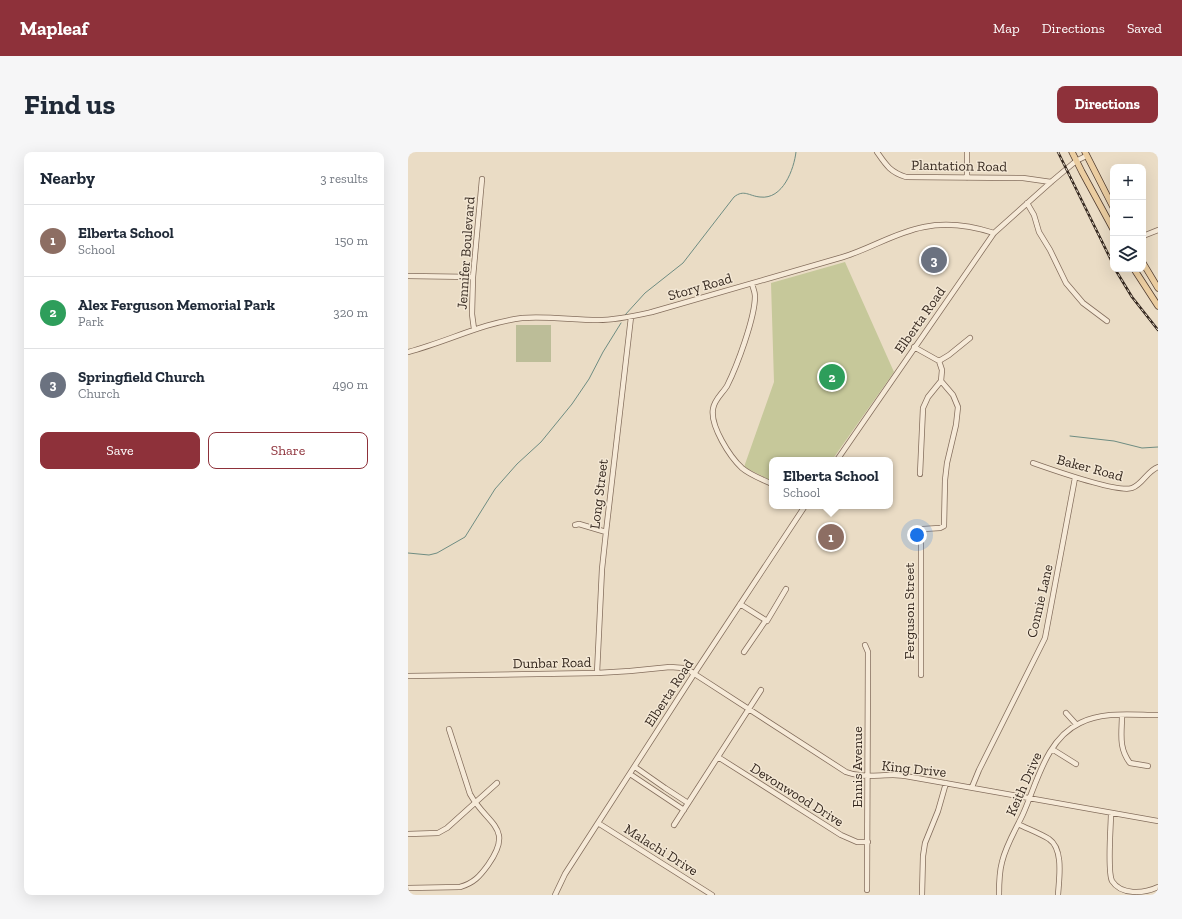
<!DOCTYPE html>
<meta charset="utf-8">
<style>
:root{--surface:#fff;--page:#f6f6f7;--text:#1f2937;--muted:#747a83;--line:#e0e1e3;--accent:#8e313a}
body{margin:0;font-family:"Zilla Slab",serif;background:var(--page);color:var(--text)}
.controls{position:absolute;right:12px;top:12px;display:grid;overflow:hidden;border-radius:8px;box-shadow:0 4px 16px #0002}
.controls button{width:36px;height:36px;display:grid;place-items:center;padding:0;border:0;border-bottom:1px solid var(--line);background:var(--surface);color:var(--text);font:20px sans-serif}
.you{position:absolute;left:509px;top:383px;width:14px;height:14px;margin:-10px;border:3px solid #fff;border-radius:50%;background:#1a73e8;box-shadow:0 0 0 6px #1a73e833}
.badge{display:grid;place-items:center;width:26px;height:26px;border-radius:50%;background:var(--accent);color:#fff;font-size:13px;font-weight:700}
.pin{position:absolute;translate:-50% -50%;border:2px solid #fff;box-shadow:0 1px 4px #0006}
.popup{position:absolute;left:361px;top:305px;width:124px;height:52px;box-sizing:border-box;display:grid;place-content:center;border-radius:8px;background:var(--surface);filter:drop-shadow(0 1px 3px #0005);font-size:13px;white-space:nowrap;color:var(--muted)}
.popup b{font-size:15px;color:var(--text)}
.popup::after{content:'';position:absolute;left:50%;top:100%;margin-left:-8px;border:8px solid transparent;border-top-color:var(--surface)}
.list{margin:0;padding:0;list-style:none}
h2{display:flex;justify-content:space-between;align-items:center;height:52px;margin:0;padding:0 16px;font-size:17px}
h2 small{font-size:13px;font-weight:400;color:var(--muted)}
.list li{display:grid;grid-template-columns:26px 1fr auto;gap:12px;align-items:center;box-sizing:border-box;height:72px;padding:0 16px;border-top:1px solid var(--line)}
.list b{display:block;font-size:15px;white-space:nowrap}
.list p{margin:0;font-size:13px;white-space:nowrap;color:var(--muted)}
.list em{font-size:13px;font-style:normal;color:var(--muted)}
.actions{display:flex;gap:8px;padding:12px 16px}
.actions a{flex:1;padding:9px 0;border:1px solid var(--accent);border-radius:8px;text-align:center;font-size:14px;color:var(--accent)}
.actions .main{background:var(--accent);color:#fff}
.icon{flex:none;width:22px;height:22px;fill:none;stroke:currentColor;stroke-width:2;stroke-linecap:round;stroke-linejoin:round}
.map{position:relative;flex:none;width:750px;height:743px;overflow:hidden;border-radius:8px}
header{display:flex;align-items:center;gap:24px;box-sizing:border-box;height:56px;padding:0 20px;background:var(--accent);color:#fff}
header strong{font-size:19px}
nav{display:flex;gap:22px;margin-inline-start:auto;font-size:14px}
.intro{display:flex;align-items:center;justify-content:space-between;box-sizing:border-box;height:96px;padding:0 24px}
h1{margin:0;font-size:28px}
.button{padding:10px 18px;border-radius:8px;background:var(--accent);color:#fff;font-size:14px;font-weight:700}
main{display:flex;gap:24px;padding:0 24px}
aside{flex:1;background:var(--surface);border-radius:8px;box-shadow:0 4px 16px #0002}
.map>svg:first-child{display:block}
.green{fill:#c6c89a}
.cemetery{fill:#bcbd98}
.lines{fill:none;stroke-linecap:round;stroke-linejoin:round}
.stream{stroke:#6e8c82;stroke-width:1}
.minor-casing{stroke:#846e5d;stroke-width:6}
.major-casing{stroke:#523d30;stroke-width:7}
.minor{stroke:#f6ead8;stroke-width:4.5}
.major{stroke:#ebcda0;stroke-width:5.5}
.rail-casing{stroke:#35281f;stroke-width:2.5}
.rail{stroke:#f3e7d4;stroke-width:1;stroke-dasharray:3;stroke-linecap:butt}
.labels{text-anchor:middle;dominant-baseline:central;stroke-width:3;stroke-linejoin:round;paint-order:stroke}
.street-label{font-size:14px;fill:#35281f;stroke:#f3e7d4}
</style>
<header>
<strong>Mapleaf</strong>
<nav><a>Map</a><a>Directions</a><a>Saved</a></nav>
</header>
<div class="intro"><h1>Find us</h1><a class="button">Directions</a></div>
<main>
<aside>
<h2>Nearby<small>3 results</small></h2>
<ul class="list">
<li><span class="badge" style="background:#8d6e63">1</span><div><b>Elberta School</b><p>School</p></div><em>150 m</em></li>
<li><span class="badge" style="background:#2e9e5b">2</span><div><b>Alex Ferguson Memorial Park</b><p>Park</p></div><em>320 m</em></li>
<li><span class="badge" style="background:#6b7280">3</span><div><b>Springfield Church</b><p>Church</p></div><em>490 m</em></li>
</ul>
<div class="actions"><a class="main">Save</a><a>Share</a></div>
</aside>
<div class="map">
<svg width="750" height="743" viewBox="0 0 750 743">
<rect width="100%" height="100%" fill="#eadcc5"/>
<path class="green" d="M437,110l49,110 -62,88h-60v21l-28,-14 30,-85 -3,-99z"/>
<path class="cemetery" d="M108,173h35v37h-35z"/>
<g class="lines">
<path class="stream" d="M217,163l20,-22 38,-30 51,-66c10,-8 15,-1 26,0 23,3 34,-28 36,-45
M662,284l44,5 28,7 16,-1
M0,401l21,2 8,-2 28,-16 30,-48 22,-25 24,-22 31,-38 17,-25 14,-27 18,-29"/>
<defs>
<path id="minor" d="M469,0c9,13 13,20 29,25l117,1 28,4
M559,0v26
M619,51l7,12 5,17 11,18 16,33 17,20 24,18
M735,84l15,-6
M0,124l65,1
M344,132c1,4 3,8 3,12 0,22 -18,70 -28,90 -5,8 -13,14 -14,23 -3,17 17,48 29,59 8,7 20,11 30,16
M66,177l-2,-15 1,-37 9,-98
M506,195l25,14 3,9 -1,11 12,14 5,12 -2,18 -9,38 -2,17 -1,46 -4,2 -17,1 -2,3v143
M0,200c39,-10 74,-29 114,-34 25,-2 51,2 76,2 19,0 36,-4 54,-8l191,-55c27,-8 53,-25 81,-30 24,-5 48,-1 70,6
M531,209l10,-6 21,-17
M429,308l157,-227 57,-51 25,-21 10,-5
M625,311c17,6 85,30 99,25 11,-4 15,-17 26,-21
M512,322l3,-66 5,-11 13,-16
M167,373l4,-1 27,8
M332,452l27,17 19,-32
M457,493l3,7 -1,238
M336,500l22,-32
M189,521l5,-104 4,-37 25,-215
M0,524l189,-3 33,-2 40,-4 13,1 7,3 156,101c15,6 30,3 47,3 6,0 12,1 18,2l247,44
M658,561l10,11
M714,563c0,18 -4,32 8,48l18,3
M644,597l24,15
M310,605l123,78 16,7h11
M227,615l30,21 23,15
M222,622l54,36
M564,635l7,-17 66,-132 30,-160
M703,661c0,13 -4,58 1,68 9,14 31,13 46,6
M190,671l114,72
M610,672c10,5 21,9 31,15 15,10 10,40 9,56
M266,673l87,-135
M0,682l30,-1 9,-5 50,-45
M0,736l52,-1c14,-4 20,-11 28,-22 27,-38 -1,-40 -18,-71l-21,-65
M147,743l10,-21 129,-200 111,-168
M514,743l1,-39 2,-13 13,-32 8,-28
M591,743c0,-11 0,-22 3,-33 4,-17 14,-33 21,-48 14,-31 23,-75 57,-91 23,-12 53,-8 78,-8"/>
<path id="major" d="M664,0l10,20 31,57
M677,0l28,55
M735,111l15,25
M726,117l24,37"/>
</defs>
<use href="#minor" class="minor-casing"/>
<use href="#major" class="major-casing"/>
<use href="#minor" class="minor"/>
<use href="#major" class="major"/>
<defs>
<path id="rail" d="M650,0l55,112
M707,117l17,28 26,33"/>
</defs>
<use href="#rail" class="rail-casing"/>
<use href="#rail" class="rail"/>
</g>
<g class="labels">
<g class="street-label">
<text transform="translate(551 14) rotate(1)">Plantation Road</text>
<text transform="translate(58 101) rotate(-86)">Jennifer Boulevard</text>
<text transform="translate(292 135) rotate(-16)">Story Road</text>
<text transform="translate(512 168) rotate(-55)">Elberta Road</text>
<text transform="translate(682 316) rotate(15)">Baker Road</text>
<text transform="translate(191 342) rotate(-83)">Long Street</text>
<text transform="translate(632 449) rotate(-77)">Connie Lane</text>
<text transform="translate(501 459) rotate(-90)">Ferguson Street</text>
<text transform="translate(144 511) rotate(-1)">Dunbar Road</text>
<text transform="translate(261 541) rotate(-57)">Elberta Road</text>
<text transform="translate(449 615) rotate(-90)">Ennis Avenue</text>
<text transform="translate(506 617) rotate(6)">King Drive</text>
<text transform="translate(616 632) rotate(-66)">Keith Drive</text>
<text transform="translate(389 643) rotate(32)">Devonwood Drive</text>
<text transform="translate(253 698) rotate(32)">Malachi Drive</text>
</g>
</g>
</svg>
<div class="controls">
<button>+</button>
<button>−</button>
<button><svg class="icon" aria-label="layers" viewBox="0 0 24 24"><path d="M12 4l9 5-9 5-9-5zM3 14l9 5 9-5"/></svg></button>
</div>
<div class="you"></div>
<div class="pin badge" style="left:423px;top:385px;background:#8d6e63">1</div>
<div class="popup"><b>Elberta School</b>School</div>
<div class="pin badge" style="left:424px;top:225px;background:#2e9e5b">2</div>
<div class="pin badge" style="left:526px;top:108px;background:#6b7280">3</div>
</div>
</main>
